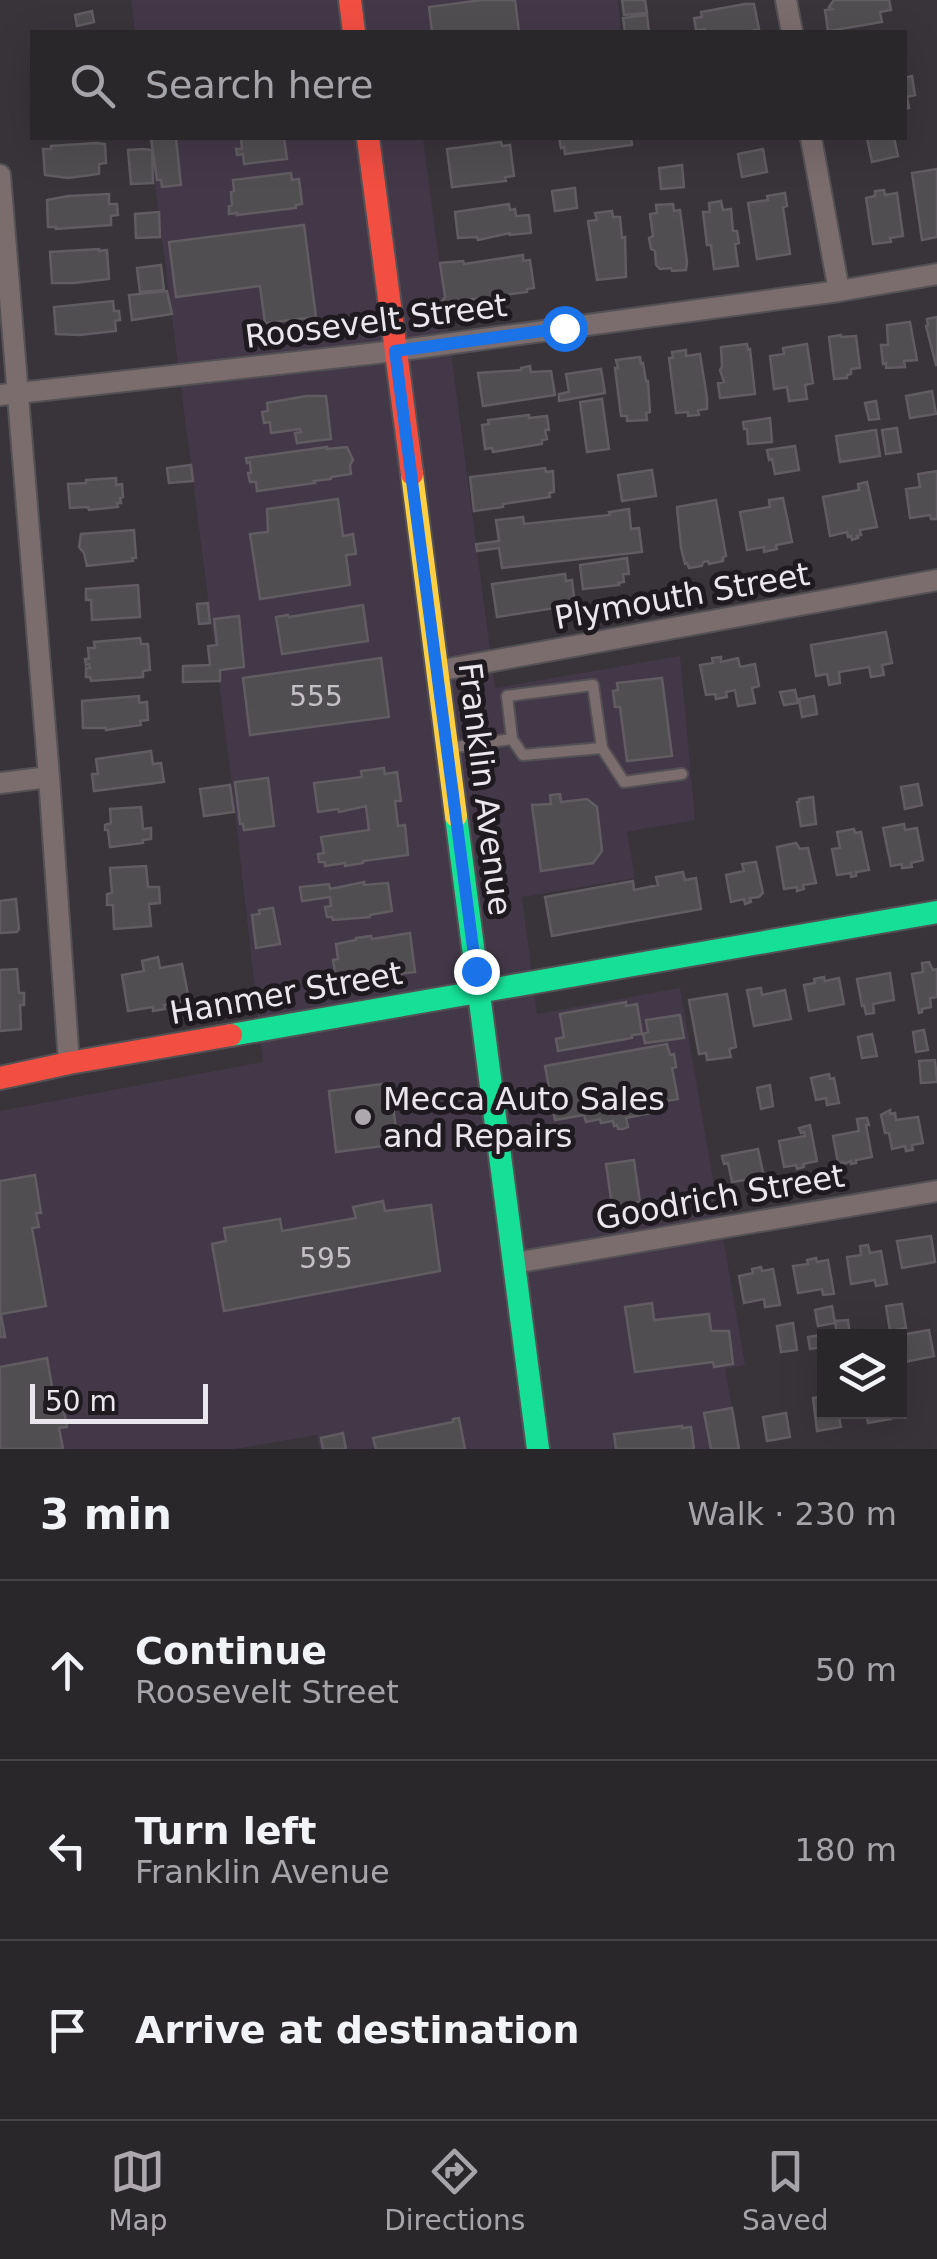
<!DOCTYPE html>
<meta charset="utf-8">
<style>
:root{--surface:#2a272b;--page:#363337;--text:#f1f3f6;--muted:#a5a5a9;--line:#464447;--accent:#aca8ae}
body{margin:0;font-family:"DejaVu Sans",sans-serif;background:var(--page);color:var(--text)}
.controls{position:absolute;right:30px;bottom:30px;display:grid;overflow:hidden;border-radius:0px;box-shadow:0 10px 40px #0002}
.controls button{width:90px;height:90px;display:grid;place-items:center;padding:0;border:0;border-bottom:2px solid var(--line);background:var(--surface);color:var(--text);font:50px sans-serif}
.scale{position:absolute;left:30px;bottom:25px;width:178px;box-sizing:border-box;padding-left:10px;border:5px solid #ebe6ed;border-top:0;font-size:28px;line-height:35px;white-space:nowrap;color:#ebe6ed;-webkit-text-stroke:8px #1e1a1f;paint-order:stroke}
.stop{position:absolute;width:30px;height:30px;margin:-22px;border:8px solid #1a73e8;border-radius:50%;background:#fff}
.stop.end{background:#1a73e8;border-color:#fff;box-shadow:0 2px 10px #0008}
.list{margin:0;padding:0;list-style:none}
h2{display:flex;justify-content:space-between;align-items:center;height:130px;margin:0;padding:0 40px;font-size:42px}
h2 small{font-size:32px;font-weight:400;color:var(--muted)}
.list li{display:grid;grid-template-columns:65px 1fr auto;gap:30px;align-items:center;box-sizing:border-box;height:180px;padding:0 40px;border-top:2px solid var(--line)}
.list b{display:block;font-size:38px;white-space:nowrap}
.list p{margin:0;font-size:32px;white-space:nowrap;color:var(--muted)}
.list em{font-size:32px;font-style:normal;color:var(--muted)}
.icon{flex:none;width:55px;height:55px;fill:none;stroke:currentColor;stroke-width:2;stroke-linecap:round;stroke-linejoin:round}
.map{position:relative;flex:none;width:937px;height:1449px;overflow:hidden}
.search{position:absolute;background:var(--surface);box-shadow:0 10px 40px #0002;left:30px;right:30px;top:30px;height:110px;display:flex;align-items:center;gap:25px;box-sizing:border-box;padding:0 35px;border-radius:0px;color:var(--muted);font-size:38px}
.sheet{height:670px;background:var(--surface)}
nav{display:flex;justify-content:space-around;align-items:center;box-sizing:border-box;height:140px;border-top:2px solid var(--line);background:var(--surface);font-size:28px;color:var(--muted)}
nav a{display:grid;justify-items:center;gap:5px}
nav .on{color:var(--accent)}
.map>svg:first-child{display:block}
.built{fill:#433848}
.building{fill:#514e52;stroke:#605c61;stroke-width:2.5}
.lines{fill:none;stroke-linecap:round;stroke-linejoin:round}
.lane-casing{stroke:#545155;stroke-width:14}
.street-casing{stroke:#545155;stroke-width:24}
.fast-casing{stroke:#545155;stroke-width:26}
.slow-casing{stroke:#545155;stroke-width:26}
.jam-casing{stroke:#545155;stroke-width:26}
.lane{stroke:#7b6c6e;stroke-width:10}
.street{stroke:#7b6c6e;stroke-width:20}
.fast{stroke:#16e098;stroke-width:22}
.slow{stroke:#ffcf43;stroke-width:22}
.jam{stroke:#f24e42;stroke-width:22}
.route{stroke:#1a73e8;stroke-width:12}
.poi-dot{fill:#aca8ae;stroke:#1e1a1f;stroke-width:4}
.labels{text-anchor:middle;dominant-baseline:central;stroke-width:10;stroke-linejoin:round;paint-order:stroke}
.number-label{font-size:28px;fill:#c4c0c6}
.street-label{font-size:32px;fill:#ebe6ed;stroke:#1e1a1f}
.poi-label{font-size:32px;fill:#ebe6ed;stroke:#1e1a1f;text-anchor:start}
</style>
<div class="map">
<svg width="937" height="1449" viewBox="0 0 937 1449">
<rect width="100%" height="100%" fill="#383439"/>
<path class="built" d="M131,0h487l3,32h-486z
M149,138h274l72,550 185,-32 15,164 -68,12 8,46 -113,19 15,117 143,-26 65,377 -20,4 14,80h-419l-3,-14 -82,14h-235v-338l263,-49 -31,-277z"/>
<path class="building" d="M482,0h33l4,32h-87l-3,-25z
M622,0h23l2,13 -23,2z
M834,0h55l2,10 -11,2 2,10 -54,9 -3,-21 7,-1 -3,-2z
M745,4h9l5,25 -11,3h-43v-3l-9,1 -2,-12 8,-1 -1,-5z
M92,11l2,11 -17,4 -2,-11z
M647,15l2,17h-24l-2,-14z
M912,76l3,19 -8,2 2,11 -5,1v-31z
M151,138h25l5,47 -19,2 -1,-7h-4z
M241,138h43l3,21 -43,5 -1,-10 -6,1 -1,-6h6z
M559,138h72l1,7 -67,9 -1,-7 -3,1z
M867,138h27l4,18 -26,6z
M501,142l1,4 8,-1 4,31 -9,1 1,4 -54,6 -5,-38z
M97,143l8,1 1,19 -7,1v10l-31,4 -23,-3 -2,-26h8v-3z
M143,149l9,1 1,33 -22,1 -3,-34z
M763,149l4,23 -25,5 -4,-23z
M682,165l2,22 -23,2 -2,-21z
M937,169v68l-15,3 -10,-67z
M291,173l1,7 7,-1 3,25 -6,1v3l-59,7v-2l-8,1v-8l3,-1 -1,-13 3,-1 -1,-11z
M575,188l2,20 -22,3 -3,-20z
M884,190l1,5 12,-2 6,43 -13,2 1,4 -18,2 -7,-46 9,-2v-5z
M785,193l2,13 -4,1 7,47 -33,5 -9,-56 20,-3 -1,-4z
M109,194v10h8l1,11 -7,1v9l-55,4v-2h-8l-1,-27 21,-4z
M721,201l2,9 8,-1 2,22h4l2,12 -4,1 3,22 -24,3 -3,-24h-4l-4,-33h7l-1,-9z
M509,204l1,6 5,-1 1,7 13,-1 2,18 -21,2v-2l-32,7 -1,-3 -19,1 -3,-26z
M673,204l1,7 6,-1 7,52 -1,8 -14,1 -1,-3 -11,1 -4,-4 -1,-14 -4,-2 -2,-11 4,-2 -3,-22 7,-1 -1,-8z
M612,211l1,6h7l2,21 3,-1 1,40 -29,3 -9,-59 9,-1 -2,-7z
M159,212l1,25 -24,1 -1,-24z
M304,225l12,92 -51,6 -5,-37 -84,11 -7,-55z
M99,249v2l8,-1 2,29 -35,4h-22l-2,-31z
M523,255v6l7,-1 4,28 -7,1v3l-75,10 -3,3 -7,-4 3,-4 -5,-34 23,-2 1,3z
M161,265l3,25 -24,2 -3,-24z
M167,291l5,23 -40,6 -3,-25z
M113,301l1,10h5l1,9 -5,1 1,10 -36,4 -24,-1 -2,-27z
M937,317v48h-1l-10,-39 2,-1 -1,-6z
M910,322l7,38 -13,1 1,6 -19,1v-5l-3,1 -2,-19h7l-1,-20z
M841,335v2l15,-1 4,32 -9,1v5l-4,1v3l-13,1 -5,-42z
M747,344l1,6 2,-1 5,45 -35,4 -2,-15 6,-1 -4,-12 2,-3 -1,-20z
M807,344l6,39 -8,2 2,14 -18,2 -2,-14 -13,2 -4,-33 14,-2 -1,-6z
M686,350v6l14,-2 7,44v11l-9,1 1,5 -11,1v-4l-12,1 -7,-55h4l-1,-6z
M640,357l1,7 2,-1 3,18h2l2,31 -4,1 1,7 -20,1v-5h-6l-6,-48h3l-2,-8z
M530,366l1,6 20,-1 4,24 -72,11 -5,-33 43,-3v-2z
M601,369l4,24 -46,8v-7l10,-2 -3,-18z
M932,391l4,23 -26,4 -4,-22z
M306,396h20l5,43 -34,4 -2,-10 6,-1 -1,-3 -29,4 -1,-11 -6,1 -2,-11 6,-1 -1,-8z
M602,399l7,50 -22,3 -7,-50z
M876,401l3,18 -10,1 -4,-17z
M529,415v3l18,-2 2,14h-4l2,9 -5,1v4l-49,8 -1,-4 -7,1 -3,-24 7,-1 -1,-4z
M770,418l2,24 -24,2 -1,-15h-3l-1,-7z
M897,428l4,24 -15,2 -4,-24z
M876,430l4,26 -40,6 -4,-26z
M795,446l4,24 -24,4 -3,-15 -3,1 -2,-10z
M327,447v2l20,-2 6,13 -3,5 1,9 -20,3v2l-17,2 1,2 -58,8 -1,-9h-6l-2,-9h3l-1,-11 -3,1 -1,-5z
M191,465l2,16 -24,2 -2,-15z
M545,468l1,4 7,-1 1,21 -5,1 1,4 -47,7v3l-29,4 -4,-34z
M652,470l4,26 -34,5 -4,-26z
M937,471v48h-6l-1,-4 -20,3 -4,-29 14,-2 -2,-13z
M116,478v7l6,-1 1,13 -3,1 1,5h-4l1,4 -29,3 -1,-3 -18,1 -2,-24 18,-1v-3z
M867,482l10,45 -17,3 1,5 -4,1 1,2 -6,2 -1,-4 -3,1 -1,-5 -17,4 -7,-39 36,-7 -1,-6z
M783,498l9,44 -16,3 1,4 -13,3v-5l-17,3 -7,-38 30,-5 -1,-7z
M338,499l5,37 10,-2 3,20 -10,1 4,30 -90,14 -10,-65 18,-2 -1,-23z
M716,500l10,56 -3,1v4l-14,3 -1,-3 -5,1 -1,4 -13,2 -2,-5 -2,1 -4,-16 -4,-41z
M629,509l2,20 8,-1 3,24 -140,16 -3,-20 -22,3 -1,-7 23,-3 -3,-21 27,-3 1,7 86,-9 -1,-3z
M134,530l2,28h-4l1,3 -46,5 -3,-13 -5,-6 2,-13z
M627,558l2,16h-6l1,8 -6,1 1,2 -36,4 -3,-24z
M565,574l1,7 6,-1 3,25 -78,12 -5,-33z
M138,585l2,32 -48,3 -1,-20h-5v-11z
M208,603l2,20 -11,1 -2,-20z
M363,605l5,36 -86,13 -6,-37 12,-2 1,2z
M239,616l5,51 -24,3v11l-37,1v-16l27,-1 -2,-19 9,-1 -3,-26z
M886,632l6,31 -10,2 2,10 -13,2 -2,-10 -30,5 1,11 -11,2 -2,-11 -11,2 -5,-31z
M140,638l1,6h7l2,26 -7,1v6l-52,4 -1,-4h-4v-9h4l-1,-4 -3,1 -1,-6h4l-1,-11h7l-1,-6z
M721,657v5l17,-4 2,9 15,-3 4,22 -7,2 3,15 -17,3 -3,-16 -9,2 1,5 -11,2 -1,-5 -9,1 -6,-30 13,-2 -1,-5z
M381,658l8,59 -139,18 -7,-57z
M662,678l10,78 -45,5 -7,-54h-5l-2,-16 5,-1 -1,-7z
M795,690l3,13 -14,2 -4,-13z
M139,696v7l8,-1 1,18 -8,1 1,4 -35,5v-2h-23l-1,-27z
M814,696l3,18 -15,3 -3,-18z
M151,751l2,13 8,-1 3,19 -70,9 -2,-17h6l-2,-15z
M384,768l1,6 12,-2 4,29h-6l3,25 7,-1 3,30 -45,6v2l-18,3v-3l-20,3v-4h-6l-1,-8 6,-1 -3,-16 48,-7 -3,-24 -27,6 -1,-3 -20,3 -4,-29 48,-6 -1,-6z
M268,778l6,48 -30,4 -1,-6h-3l-5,-42z
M918,784l4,21 -17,4 -4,-22z
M230,785l4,27 -30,4 -4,-27z
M560,794l1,8 26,-3 10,8 5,44 -9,12 -52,8 -9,-66 19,-1 -1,-9z
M813,797l3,27 -15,2 -4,-24h2v-3z
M141,807l2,22 8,-1v11l-8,1v3l-33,4 -2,-17h-3v-5l6,-2 -1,-14z
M904,824l1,6 12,-2 6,32 -12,3 1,4 -10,1v-4l-11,2 -8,-38z
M854,829l1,4 6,-1 8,38 -13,2v4l-5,1v-4l-14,2 -5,-26 8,-1 -3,-16z
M796,843l4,6 8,-1 8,35 -13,2 1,4 -7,2v-4l-13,2 -7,-42z
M756,862l7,31 -4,4 -9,1 1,4 -6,2 -1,-5 -13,3 -5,-27 18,-4 -2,-7z
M146,866l2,21h11l1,16 -11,1 2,22 -37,3 -1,-24h-6v-11l5,-1 -2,-25z
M683,872l2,8 11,-2 5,31 -149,27 -7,-39 88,-16 1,9 24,-5 -2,-8z
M364,882v3l24,-2 4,28 -22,4v2l-37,3 -1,-3h-5l-2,-10 6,-1 -1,-9 -28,4 -2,-14 29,-3 1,5z
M16,899l3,30 -2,3 -17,1v-32z
M273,908l7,36 -24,4 -4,-33 8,-1 -1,-4z
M410,933l5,39 -31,4 1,4 -48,6 -4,-26 5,-1 -2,-15 20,-4v-2l15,-2 1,3z
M158,957l2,11 22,-4 7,36 -25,5 1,4 -12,2v-4l-25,4 -6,-36 22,-4 -2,-10z
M929,962l4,8 4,-1v28l-7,1 1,9 -9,2v3l-3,1 -7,-39 11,-2 -1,-9z
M17,969l2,24h5v12h-4l1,24 -21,2v-61z
M890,973l4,27 -21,4 1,9 -8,1 -2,-9 -2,1 -5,-27z
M824,977l1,4 14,-3 5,26 -35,7 -5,-26 11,-2 -1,-4z
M761,988l1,7 23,-5 6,29 -37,7 -7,-36z
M727,994l9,53 -7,2 2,8 -24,3 -1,-7 -7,1 -10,-54z
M626,1002v4l11,-2 5,30 -10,1v3l-74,13 -2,-12 8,-2 -4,-23z
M680,1015l4,23 -39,5 -2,-9 5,-2 -2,-12z
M924,1030l4,20 -12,2 -3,-20z
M872,1034l5,22 -15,2 -4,-21z
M667,1044l3,11 4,-1 2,13 -4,1 6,31 -24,4 2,9 -30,6 2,9 -5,2h-5l-1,-4 -3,1 -1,-5 -12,2 -1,-4 -14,3 -2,-7 -29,5 -10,-54z
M935,1060l2,22 -16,1 -2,-22z
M829,1074l1,5 4,-1 5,25 -12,2 -1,-7 -10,2 -5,-22z
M390,1083l8,61 -62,8 -7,-61z
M770,1085l3,21 -12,3 -4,-21z
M890,1110v4l5,-1 1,7 22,-3 5,26 -11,2 1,5 -7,1 -1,-5 -13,3 -3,-16h-4l-4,-18z
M864,1118h3l2,7h-3l6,32 -16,3v3l-5,1v-3l-7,3 -1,-2 -5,1 -5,-27 26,-5 -2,-12z
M810,1125l7,36 -14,3 1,3 -7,2 -1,-4 -12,2 -5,-26 26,-5 -1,-4 -3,1 -2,-5z
M758,1149l6,28 -32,5 -4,-19 -4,1 -2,-8z
M634,1160l6,42 -28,4 -6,-42z
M35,1175l6,38h-5l3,14 -7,1 14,78 -45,8 4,23h-5v-156z
M655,1200l1,9 -43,6 -1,-8z
M383,1201l2,10 46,-6 9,66 -216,40 -12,-67 14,-3 -2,-13 56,-9 2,12 74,-13 -3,-11z
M931,1236l4,26 -33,6 -5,-27z
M868,1245l2,8 11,-2 6,33 -11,2 -1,-6 -24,4 -4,-27 14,-2 -1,-9z
M816,1258l1,4 11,-2 6,34 -11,1 -1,-6 -24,4 -5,-27 15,-2 -1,-4z
M761,1267l1,4 11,-2 7,36 -15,2 -1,-8 -20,4 -5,-27 14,-3 -1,-4z
M652,1303l2,17 55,-6 2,17h18l4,33 -19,3 -1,-5 -78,10 -10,-65z
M902,1304l4,24 -16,3 -4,-25z
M832,1306l3,17 -17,3 -3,-16z
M848,1320l2,16h-13l-2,-15z
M793,1323l4,27 -16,2 -4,-26z
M929,1330l5,26 -34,7v-27h-4z
M821,1335l2,12 -13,2 -2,-12z
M47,1358l8,46 7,-2 5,25 -8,1 4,21h-63v-82z
M824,1396v16h14l3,15 -24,4 -4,-33z
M732,1408l7,41h-28l-7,-36z
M866,1412h24l1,7 -23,4z
M786,1413l4,24 -23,4 -4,-24z
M459,1418l6,31h-89l-3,-11 80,-16v-3z
M682,1426v2l9,-1 3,22h-78l-2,-15z
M343,1433l3,16h-23l-2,-11z"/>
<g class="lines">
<defs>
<path id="lane" d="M449,748l63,-9
M602,748l-79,7 -11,-16 -5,-43 86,-11 9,63 22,34 58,-8"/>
<path id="street" d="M786,0l6,32
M811,138l28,153
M0,175l49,602 20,286
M0,395l395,-44 444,-60 98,-17
M437,671l500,-91
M0,783l49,-6
M514,1263l423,-72"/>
<path id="fast" d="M456,816l82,633
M231,1035l706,-123"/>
<path id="slow" d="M412,474l44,342"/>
<path id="jam" d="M350,0l4,32
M368,138l44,336
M0,1078l69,-15 162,-28"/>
</defs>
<use href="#lane" class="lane-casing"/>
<use href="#street" class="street-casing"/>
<use href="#fast" class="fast-casing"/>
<use href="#slow" class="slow-casing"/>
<use href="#jam" class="jam-casing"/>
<use href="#lane" class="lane"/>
<use href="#street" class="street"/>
<use href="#fast" class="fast"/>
<use href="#slow" class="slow"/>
<use href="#jam" class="jam"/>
</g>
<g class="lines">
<path class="route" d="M476,971l-81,-620 169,-23"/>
</g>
<circle class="poi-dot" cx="363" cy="1117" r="10"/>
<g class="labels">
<g class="number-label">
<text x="316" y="696">555</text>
<text x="326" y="1258">595</text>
</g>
<g class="street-label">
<text transform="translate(376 321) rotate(-7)">Roosevelt Street</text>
<text transform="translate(682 596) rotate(-10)">Plymouth Street</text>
<text transform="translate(485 789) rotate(83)">Franklin Avenue</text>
<text transform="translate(286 993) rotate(-10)">Hanmer Street</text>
<text transform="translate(720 1197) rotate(-10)">Goodrich Street</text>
</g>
<g class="poi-label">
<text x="383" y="1099">Mecca Auto Sales<tspan x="383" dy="37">and Repairs</tspan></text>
</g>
</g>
</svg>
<div class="controls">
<button><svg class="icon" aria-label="layers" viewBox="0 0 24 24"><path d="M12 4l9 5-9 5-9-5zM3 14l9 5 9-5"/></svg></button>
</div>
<div class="scale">50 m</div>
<div class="stop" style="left:564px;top:328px"></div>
<div class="stop end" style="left:476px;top:971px"></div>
<div class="search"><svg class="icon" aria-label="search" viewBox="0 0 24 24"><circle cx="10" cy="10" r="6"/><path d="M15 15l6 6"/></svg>Search here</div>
</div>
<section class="sheet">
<h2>3 min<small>Walk · 230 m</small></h2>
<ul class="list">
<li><svg class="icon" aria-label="ahead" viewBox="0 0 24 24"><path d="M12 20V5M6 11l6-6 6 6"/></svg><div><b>Continue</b><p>Roosevelt Street</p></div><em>50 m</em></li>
<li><svg class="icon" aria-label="left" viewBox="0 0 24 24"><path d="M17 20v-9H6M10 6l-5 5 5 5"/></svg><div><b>Turn left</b><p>Franklin Avenue</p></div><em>180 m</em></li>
<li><svg class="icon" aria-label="arrive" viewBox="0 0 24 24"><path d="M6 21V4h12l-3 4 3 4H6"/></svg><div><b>Arrive at destination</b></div></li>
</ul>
</section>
<nav>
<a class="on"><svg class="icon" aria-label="map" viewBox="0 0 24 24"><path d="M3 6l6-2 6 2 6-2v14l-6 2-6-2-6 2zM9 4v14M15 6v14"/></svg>Map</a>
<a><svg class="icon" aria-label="directions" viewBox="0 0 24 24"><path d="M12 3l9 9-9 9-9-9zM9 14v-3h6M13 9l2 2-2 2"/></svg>Directions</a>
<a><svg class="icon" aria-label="saved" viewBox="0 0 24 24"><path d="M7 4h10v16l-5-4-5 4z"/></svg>Saved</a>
</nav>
